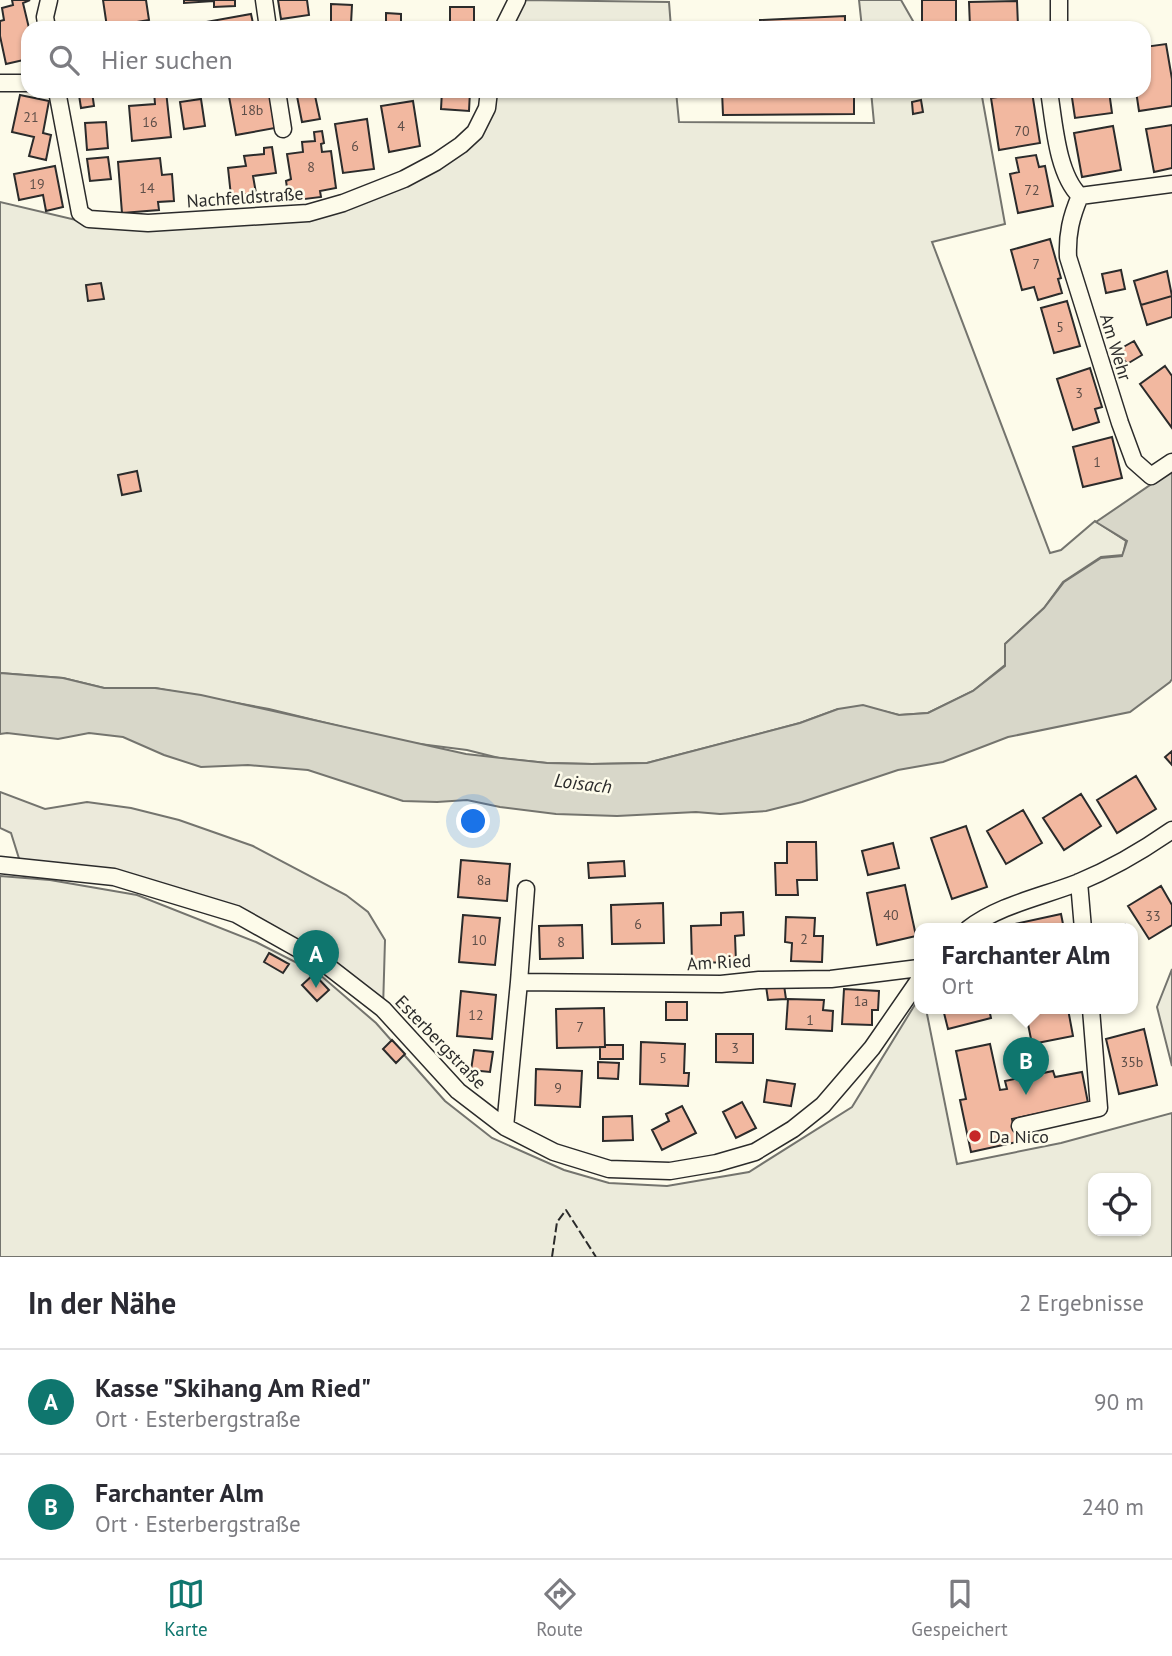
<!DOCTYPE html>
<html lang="de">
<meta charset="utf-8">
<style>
:root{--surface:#fff;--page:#f7f7f7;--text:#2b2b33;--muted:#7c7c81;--line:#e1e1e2;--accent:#0f766e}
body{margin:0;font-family:"PT Sans",sans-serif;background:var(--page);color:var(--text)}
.controls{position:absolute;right:21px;bottom:21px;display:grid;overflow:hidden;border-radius:14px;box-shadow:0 2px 5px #0004}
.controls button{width:63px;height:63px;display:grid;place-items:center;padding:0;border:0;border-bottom:2px solid var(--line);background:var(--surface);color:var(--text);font:35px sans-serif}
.you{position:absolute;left:474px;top:822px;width:24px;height:24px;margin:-18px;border:5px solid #fff;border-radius:50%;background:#1a73e8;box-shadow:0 0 0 10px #1a73e833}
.badge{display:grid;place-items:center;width:46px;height:46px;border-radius:50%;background:var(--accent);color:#fff;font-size:23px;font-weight:700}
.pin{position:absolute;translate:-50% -58px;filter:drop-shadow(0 2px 4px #0008)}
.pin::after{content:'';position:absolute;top:37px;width:24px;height:21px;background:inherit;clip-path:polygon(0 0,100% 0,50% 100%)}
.popup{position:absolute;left:914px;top:923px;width:224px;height:91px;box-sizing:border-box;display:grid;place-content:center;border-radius:14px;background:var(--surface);filter:drop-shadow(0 2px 5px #0005);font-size:23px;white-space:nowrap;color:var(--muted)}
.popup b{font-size:26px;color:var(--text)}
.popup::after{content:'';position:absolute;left:50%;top:100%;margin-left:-14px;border:14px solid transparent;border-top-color:var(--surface)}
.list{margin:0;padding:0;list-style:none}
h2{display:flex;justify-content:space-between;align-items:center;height:91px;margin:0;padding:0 28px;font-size:30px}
h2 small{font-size:23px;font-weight:400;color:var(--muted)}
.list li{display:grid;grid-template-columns:46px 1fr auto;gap:21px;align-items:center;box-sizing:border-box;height:105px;padding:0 28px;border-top:2px solid var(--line)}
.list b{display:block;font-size:26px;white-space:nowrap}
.list p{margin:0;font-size:23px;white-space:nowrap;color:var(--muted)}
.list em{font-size:23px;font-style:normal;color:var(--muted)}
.icon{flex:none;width:38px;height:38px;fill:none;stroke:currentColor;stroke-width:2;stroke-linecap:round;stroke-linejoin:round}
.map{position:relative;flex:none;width:1172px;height:1257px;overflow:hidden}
.search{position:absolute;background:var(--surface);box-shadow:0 2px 5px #0004;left:21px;right:21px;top:21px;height:77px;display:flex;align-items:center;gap:18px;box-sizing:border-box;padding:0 24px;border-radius:21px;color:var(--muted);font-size:26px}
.sheet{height:301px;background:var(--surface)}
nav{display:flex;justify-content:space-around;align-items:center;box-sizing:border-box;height:98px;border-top:2px solid var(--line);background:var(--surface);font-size:19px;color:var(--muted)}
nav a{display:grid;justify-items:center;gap:4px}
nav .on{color:var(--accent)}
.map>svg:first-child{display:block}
.green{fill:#ecebdb;stroke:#74746e;stroke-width:2;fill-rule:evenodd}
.parking{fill:#eceadb;stroke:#74746e;stroke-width:2}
.water{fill:#d8d7c9;stroke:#74746e;stroke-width:2}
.building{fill:#f2b8a0;stroke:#2b2b2b;stroke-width:2}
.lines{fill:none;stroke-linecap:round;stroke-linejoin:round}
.minor-casing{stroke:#2b2b2b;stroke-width:19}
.minor{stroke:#fdfbea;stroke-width:16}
.fence{stroke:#2b2b2b;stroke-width:2;stroke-dasharray:9 3.5;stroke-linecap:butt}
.poi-dot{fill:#c62828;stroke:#fdfbea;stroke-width:2.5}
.labels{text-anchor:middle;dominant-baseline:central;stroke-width:5;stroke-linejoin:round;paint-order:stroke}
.number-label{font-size:14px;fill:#5d4e48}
.street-label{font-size:18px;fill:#2b2b2b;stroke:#fdfbea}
.poi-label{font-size:18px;fill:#2b2b2b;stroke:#fdfbea;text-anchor:start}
.water-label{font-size:19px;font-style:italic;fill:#2b2b2b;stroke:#fdfbea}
</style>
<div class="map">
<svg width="1172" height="1257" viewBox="0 0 1172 1257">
<rect width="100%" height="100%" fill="#fdfbea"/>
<path class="green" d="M524,0l145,2 2,26h-161z
M859,0h42l16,28h-55z
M493,91h183l3,31 195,1 -3,-32h110l24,133 -73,18 118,311 11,-3 34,-29 31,20 -3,14 -22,2 -38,25 -19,26 -39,36v21l-32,26 -45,22 -29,2 -16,-4 -45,-2 -38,14 -153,40 -55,1 -45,-1 -48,-5 -32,-8 -63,-8 -135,-33 -114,-21h-51l-41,-10 -63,-5v-471l76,18 234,-2 150,-68z
M0,876l50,4 87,15 119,47 63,32 57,49 69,78 47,37 72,32 45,13 58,3 82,-14 103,-65 67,-109v11h7l31,155 104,-21 111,-30v144h-1172zM1093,1178h53v53h-53z
M1172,969v97l-15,-59z"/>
<path class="parking" d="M0,792l45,17 42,-7 44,6 48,12 74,26 93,49 22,17 17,28 -2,69 -147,-95 -122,-37 -92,-9 -11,-35 -11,-5z"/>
<path class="water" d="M1172,470v209l-2,3 -40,30 -122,25 -65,25 -45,8 -96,32 -36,9 -46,3 -24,-2 -79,4 -61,-2 -56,-7 -33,-7 -30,2 -34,-1 -95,-31 -60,-5 -47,2 -37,-12 -41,-18 -34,-4 -31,6 -51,-6 -7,1v-61l63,5 41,10h51l46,7 265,59 81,9 45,1 55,-1 153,-40 38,-14 25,-4 36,10 29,-2 45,-22 32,-25v-22l39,-36 20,-26 37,-24 21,-2 5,-15 -31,-19z"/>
<path class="building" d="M12,0h18l-7,3 6,25 -1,31 -22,5 -6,-28v-15l4,-1 -2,-12 11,-3z
M103,0h43l3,20 -42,7z
M184,0h51v6l-21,1v-6l-30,2z
M278,0h29l2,15 -28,4z
M922,0h34v24h-34z
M1017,1l1,25 -48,1 -1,-25z
M331,4l21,1 -1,19 27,1v3l-47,-1z
M450,7h24v21h-24z
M386,13l15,1v14h-15z
M251,14l3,14h-47l-1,-6z
M845,16v12h-85v-8z
M1166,44l6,35v27l-33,5 -3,-20h8v-44z
M154,91h12l5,46 -39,4 -3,-35 26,-2z
M228,91h41l6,37 -39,7z
M296,91h18l6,28 -18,3z
M327,91h28l-28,5z
M442,91h28l-1,20 -28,-2z
M722,91h132v23l-131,1z
M1071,91h38l3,22 -37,5z
M92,92l2,14 -13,2 -2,-13z
M1032,92l8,51 -41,7 -8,-52z
M20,95l29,6 -6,32 8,2 -5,25 -17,-4 5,-19 -22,-5z
M201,99l4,27 -21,3 -4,-27z
M921,100l2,12 -10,2 -1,-12z
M413,101l7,45 -31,6 -8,-46z
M367,119l7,50 -31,4 -8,-49z
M106,122l2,26 -21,2 -2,-27z
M1172,125v43l-18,4 -8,-43z
M1113,126l8,44 -39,7 -8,-44z
M322,131l2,12 -3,1 1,8 9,-1 5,37 -16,3 1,6 -32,4 -3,-20 5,-2 -4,-25 16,-2 -1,-10 13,-1 -1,-9z
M272,147l4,26 -23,3 3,17 -25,3 -3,-28 18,-2 -2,-10 20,-2v-6z
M1036,155l3,12 6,-1 8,40 -35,7 -8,-39 9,-2 -3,-14z
M108,157l3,22 -21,2 -3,-22z
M160,158l2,17 10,-1 2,27 -16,1 1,8 -37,3 -4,-51z
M55,166l8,41 -17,4 -3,-16 -24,5 -5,-26z
M1050,239l11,39 -3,1 4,14 -24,7 -4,-13 -12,3 -11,-40z
M1121,270l4,19 -19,4 -4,-19z
M1167,271l5,25 -31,9 -7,-24z
M101,283l3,16 -16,2 -2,-16z
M1172,296v21l-25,8 -6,-20z
M1067,301l13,45 -26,7 -13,-45z
M1134,341l8,14 -15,9 -9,-14z
M1165,366l7,10v52l-32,-44z
M1090,368l12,39 -7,2 4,13 -26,8 -16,-51z
M1112,437l10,41 -39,9 -10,-40z
M137,471l4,20 -19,4 -4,-20z
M1172,751v14l-7,-8z
M1136,776l20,33 -39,24 -20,-33z
M1081,794l20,32 -37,24 -21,-32z
M1023,810l19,33 -36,21 -19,-33z
M966,826l21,61 -35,12 -21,-61z
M787,842h29l1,38h-20l1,15h-22l-1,-32h12z
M893,843l6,25 -31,7 -6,-24z
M461,860l49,4 -3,37 -49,-4z
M624,861l1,15 -36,2 -1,-15z
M905,885l11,51 -39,9 -10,-52z
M1161,886l11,19v20l-23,14 -21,-33z
M663,903l1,40 -52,1 -1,-39z
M743,912l1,23 -9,1 1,26 -44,1 -1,-37 30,-1v-12z
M1061,914l3,15h-48l-1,-5z
M463,915l37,3 -5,47 -36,-3z
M786,917l29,1 -1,18h9l-1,26 -31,-1 1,-18 -7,-1z
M1102,924h23v5h-23z
M582,925l1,33 -43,1 -1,-33z
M1133,947h3v26h-3z
M269,953l20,11 -6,9 -19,-11z
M1133,973h3v25h-3z
M314,974l15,16 -12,11 -15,-16z
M784,985l2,14 -18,1 -2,-14z
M844,989l35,2 -1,19h-6v15l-30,-1z
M461,991l35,4 -4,44 -35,-3z
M788,999l36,1 -1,10 10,1 -1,20 -46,-2z
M666,1002h21v18h-21z
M604,1008l1,39 -48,1 -1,-39z
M943,1009h46l2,9 -43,11z
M1025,1009h43l5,27 -41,8z
M1144,1029l13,56 -38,9 -13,-55z
M716,1034h37v29l-37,-1z
M392,1040l13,14 -9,9 -13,-14z
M641,1042l44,2 -1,29h5l-1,13 -48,-2z
M990,1044l10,46 7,-1 -2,-8 48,-10 2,6 27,-5 6,31 -76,16 5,23 -46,10 -11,-52 6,-1 -10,-48z
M605,1045h18v14h-23v-12h5z
M474,1050l19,2 -3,20 -19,-2z
M598,1062l21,1 -1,16 -20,-1z
M536,1069l46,2 -2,36 -45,-2z
M767,1080l28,4 -4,22 -27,-4z
M742,1102l14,26 -20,10 -13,-26z
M682,1106l14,27 -34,17 -10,-20 17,-9 -3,-7z
M632,1116l1,24 -30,1v-24z"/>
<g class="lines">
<defs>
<path id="minor" d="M264,0l4,28
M1059,0v28
M47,28l-2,-11 4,-17
M503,28l14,-28
M0,83h28
M57,91l23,122 9,6 59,4 160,-10 35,-10 61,-24 32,-17 25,-17 14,-13 12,-24 2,-17
M277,91l6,38
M1049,91c5,31 8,83 31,105l92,-12
M1080,196c-9,21 -13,38 -12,61l52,166 14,38 17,15 21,-14
M0,865l114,12 122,37 89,50 58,45 75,82 47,36 49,25 55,17 61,2 47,-8 38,-11 38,-23 30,-24 49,-57 47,-68
M1079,882l4,47
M968,929c31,-24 73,-32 109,-46 34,-14 65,-32 95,-53
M519,982l202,2 38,-4 72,-1 88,-11
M1020,1126l79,-18 -8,-99
M505,1127l14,-145 7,-93"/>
</defs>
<use href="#minor" class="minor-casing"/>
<use href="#minor" class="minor"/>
<path class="fence" d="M552,1257l5,-35 9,-12 30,47"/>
</g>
<circle class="poi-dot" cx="975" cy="1136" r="7"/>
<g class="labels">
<g class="number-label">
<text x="252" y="110">18b</text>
<text x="31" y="117">21</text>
<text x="150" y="122">16</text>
<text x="401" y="126">4</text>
<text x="1022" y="131">70</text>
<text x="355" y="146">6</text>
<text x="311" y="167">8</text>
<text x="37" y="184">19</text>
<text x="147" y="188">14</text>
<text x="1032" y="190">72</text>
<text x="1036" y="264">7</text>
<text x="1060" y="327">5</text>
<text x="1079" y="393">3</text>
<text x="1097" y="462">1</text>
<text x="484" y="880">8a</text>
<text x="891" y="915">40</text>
<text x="1153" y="916">33</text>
<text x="638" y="924">6</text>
<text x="804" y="939">2</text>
<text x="479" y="940">10</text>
<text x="561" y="942">8</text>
<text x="861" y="1001">1a</text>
<text x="476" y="1015">12</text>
<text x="810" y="1020">1</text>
<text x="580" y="1027">7</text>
<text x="735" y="1048">3</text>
<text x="663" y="1058">5</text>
<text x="1132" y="1062">35b</text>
<text x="558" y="1088">9</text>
</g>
<g class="street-label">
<text transform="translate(245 197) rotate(-4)">Nachfeldstraße</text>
<text transform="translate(1116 347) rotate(73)">Am Wehr</text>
<text transform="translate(719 962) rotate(-3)">Am Ried</text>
<text transform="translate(441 1042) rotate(46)">Esterbergstraße</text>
</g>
<g class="poi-label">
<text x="989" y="1136">Da Nico</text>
</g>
<g class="water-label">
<text transform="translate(583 783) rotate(7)">Loisach</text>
</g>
</g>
</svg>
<div class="controls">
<button><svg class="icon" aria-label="locate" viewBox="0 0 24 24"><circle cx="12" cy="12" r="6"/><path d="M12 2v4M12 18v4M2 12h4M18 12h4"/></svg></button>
</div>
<div class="you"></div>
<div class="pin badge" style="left:316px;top:988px">A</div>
<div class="pin badge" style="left:1026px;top:1095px">B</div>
<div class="popup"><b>Farchanter Alm</b>Ort</div>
<div class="search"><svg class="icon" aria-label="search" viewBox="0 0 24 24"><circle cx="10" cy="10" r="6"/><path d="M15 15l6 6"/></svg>Hier suchen</div>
</div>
<section class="sheet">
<h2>In der Nähe<small>2 Ergebnisse</small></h2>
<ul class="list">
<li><span class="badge">A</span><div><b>Kasse &quot;Skihang Am Ried&quot;</b><p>Ort · Esterbergstraße</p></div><em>90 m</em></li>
<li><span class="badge">B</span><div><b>Farchanter Alm</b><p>Ort · Esterbergstraße</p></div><em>240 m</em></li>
</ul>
</section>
<nav>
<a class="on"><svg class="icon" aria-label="map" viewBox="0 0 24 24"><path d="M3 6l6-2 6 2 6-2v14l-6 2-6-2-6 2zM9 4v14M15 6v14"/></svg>Karte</a>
<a><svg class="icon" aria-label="directions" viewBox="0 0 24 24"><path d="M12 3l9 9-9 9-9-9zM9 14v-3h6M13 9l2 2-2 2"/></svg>Route</a>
<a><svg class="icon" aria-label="saved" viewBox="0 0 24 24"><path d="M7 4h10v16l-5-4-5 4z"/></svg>Gespeichert</a>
</nav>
